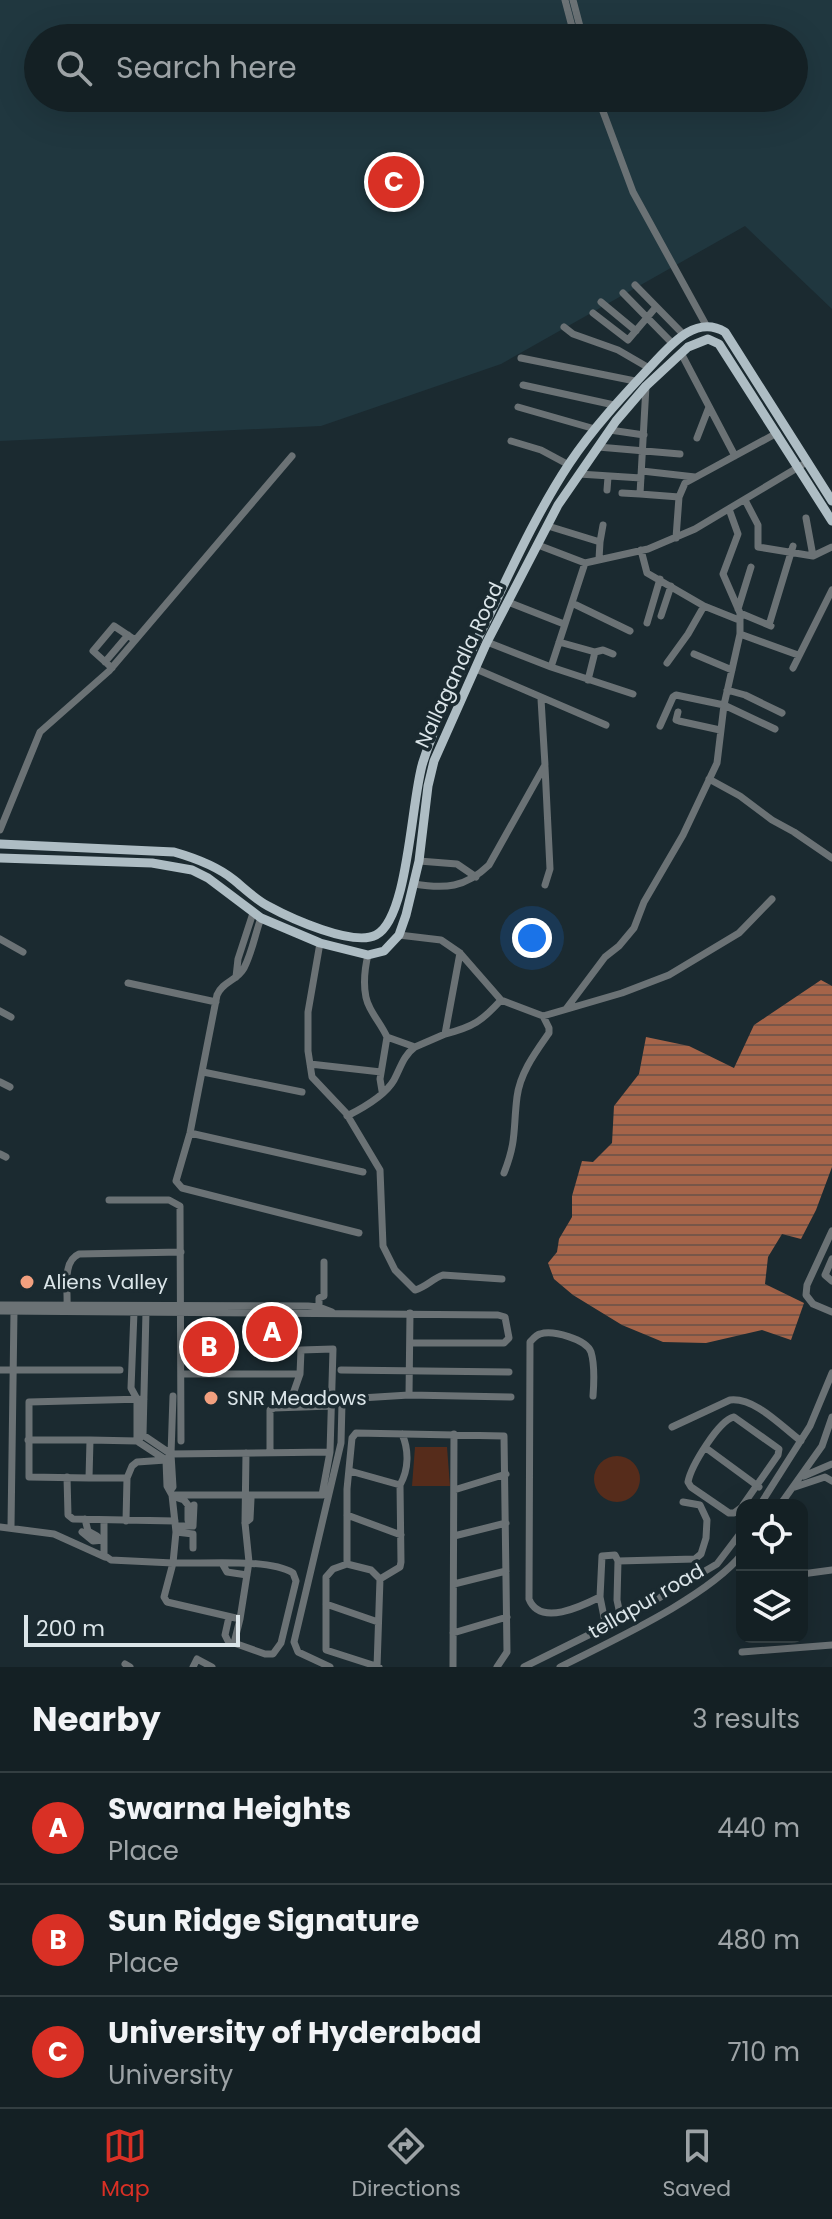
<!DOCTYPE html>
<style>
:root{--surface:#142024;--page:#212d31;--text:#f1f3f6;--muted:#9da3a6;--line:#333e41;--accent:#d93025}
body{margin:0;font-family:Poppins,sans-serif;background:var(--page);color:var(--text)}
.controls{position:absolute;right:24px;bottom:24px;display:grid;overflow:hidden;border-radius:16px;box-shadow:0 8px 32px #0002}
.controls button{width:72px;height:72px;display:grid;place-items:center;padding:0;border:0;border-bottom:2px solid var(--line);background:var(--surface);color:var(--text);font:40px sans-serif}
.scale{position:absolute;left:24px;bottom:20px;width:216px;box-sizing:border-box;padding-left:8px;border:4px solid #dbe5e9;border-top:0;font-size:22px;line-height:28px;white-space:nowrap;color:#dbe5e9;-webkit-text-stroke:6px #1b2a30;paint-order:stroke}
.you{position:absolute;left:532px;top:938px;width:28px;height:28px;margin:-20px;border:6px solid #fff;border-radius:50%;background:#1a73e8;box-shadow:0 0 0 12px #1a73e833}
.badge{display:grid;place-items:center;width:52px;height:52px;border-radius:50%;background:var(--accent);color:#fff;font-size:26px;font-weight:700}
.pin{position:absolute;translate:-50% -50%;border:4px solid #fff;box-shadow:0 2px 8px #0006}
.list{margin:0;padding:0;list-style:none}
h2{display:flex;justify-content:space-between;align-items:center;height:104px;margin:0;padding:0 32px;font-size:34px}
h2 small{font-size:26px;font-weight:400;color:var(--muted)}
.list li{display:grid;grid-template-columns:52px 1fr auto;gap:24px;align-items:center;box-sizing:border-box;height:112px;padding:0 32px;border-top:2px solid var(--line)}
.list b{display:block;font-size:30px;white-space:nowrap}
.list p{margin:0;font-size:26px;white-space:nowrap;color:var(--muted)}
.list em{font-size:26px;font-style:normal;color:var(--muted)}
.icon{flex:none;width:44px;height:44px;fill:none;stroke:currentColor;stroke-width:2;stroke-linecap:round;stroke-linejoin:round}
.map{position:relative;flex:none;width:832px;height:1667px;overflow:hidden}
.search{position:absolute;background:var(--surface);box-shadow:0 8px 32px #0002;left:24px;right:24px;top:24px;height:88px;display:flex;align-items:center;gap:20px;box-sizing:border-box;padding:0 28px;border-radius:44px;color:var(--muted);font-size:30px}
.sheet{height:440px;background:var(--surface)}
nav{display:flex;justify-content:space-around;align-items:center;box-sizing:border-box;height:112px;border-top:2px solid var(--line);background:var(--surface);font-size:22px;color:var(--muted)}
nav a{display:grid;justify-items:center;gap:4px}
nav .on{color:var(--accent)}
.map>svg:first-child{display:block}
.built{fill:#20373f;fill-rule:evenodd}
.grass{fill:#562c1b}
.water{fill:url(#water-rules)}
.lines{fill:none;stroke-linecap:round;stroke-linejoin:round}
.minor{stroke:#6b7275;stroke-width:7}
.major{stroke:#aebdc4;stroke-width:9}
.poi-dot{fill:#f2a07f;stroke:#1b2a30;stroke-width:3}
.labels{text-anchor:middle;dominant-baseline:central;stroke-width:7;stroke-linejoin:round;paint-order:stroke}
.street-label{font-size:20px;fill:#dbe5e9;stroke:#1b2a30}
.poi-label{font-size:20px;fill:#dbe5e9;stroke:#1b2a30;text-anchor:start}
</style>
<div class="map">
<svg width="832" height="1667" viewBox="0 0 832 1667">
<defs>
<pattern id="water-rules" width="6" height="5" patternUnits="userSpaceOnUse" patternTransform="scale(2)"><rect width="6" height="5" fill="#a56449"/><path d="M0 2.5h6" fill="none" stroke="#785648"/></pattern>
</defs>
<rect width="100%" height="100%" fill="#1b2a30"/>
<path class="built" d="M0,0h832v309l-87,-83 -244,138 -180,62 -321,15zM38,38h756v60h-756z"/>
<path class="grass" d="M415,1447h32l3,39h-38z
M594 1479a23 23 0 1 1 46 0a23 23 0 1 1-46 0Z"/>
<path class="water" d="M821,980l11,6v181l-16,43 -15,29 -19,-5 -14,23 -3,27 39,19 -13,37 -29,-10 -56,13 -43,-1 -41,-17 -49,-30 -19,-16 -6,-16 9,-11 2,-13 13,-22v-21l10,-35 11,1 19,-19 2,-37 25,-32 7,-37 43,9 45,22 20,-43z"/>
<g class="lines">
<path class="minor" d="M565,0l10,38
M573,0l10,38
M598,98l35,94 73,133
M635,285l49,50
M623,293l50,51
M601,302l35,29
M593,313l35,27 28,-33
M564,327l9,7 45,16 31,18
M681,353l54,103
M521,358l114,23
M523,385l91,20
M518,407l77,22
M610,430l34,5
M697,438l12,-31
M511,441l30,9 28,15
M598,447l82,7
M642,471l53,6
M579,474l62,4
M607,490l1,-13
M622,493l18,1 6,-108
M640,494l39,3
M745,500l13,25v22l55,9 19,-9
M806,518l7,38
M548,526l52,16 -1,17
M676,538l3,-41 6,-14 92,-50
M600,542l3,-17
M538,545l47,18 63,-14 47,-20 107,-64
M641,550l6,23 57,33 35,14
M508,602l56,22
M572,603l58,28
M738,609l13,-42
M740,613l31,13
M661,616l10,-30
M647,623l13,-44
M769,625l24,-79
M740,634l58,21
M487,642l64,25 82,27
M559,642l36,10 -7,28
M595,652l8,-2 10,4
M694,654l38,16
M105,662l23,-27
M667,663l21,-29 16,-28
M551,667l34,-104
M112,668l-19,-17 21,-25 21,14
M793,668l39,-78
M476,669l130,56
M727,690l18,5 37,18
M678,712l-2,8 3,1 41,9
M660,726l13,-29 3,-2 48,10 51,24
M545,767l5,102 -5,16
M709,779l31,17 32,24 22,12 38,26
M0,830l40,-98 69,-61 183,-215
M419,861l38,3 19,13
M414,884c31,5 51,4 75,-19l56,-100 -4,-66
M261,918c-6,16 -9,35 -17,50 -7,13 -21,13 -27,27l-27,138 -14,48 6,7 177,45
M399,935l42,5 19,13 41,47 42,16 79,-23 47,-18 70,-42 33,-34
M0,939l23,13
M320,943l-12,69v39l4,26 34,36 34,57 3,76 12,24 20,20c11,-3 17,-11 28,-15l59,4
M460,953l-15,81c28,-7 37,-13 56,-34
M368,955c-4,16 -6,39 2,53 5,10 12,18 17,29l28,10 30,-13
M236,977l2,-18 15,-46
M128,983l88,19
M566,1009l39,-52 14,-11 15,-18 10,-26 39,-67 34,-72 7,-58 16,-71v-21l-17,-39 15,-40 -9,-25
M0,1011l11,6
M310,1064l71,8
M203,1072l99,20
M0,1082l10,5
M382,1091l-2,-12 7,-42
M347,1116c16,-8 38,-20 47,-36 7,-13 9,-24 21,-33
M190,1133l173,39
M0,1154l6,3
M504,1173c13,-33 9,-44 13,-76 3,-24 18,-44 32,-64v-5l-6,-12
M109,1200h60l11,6 1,235
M832,1231l-25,54 -1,10 7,9 19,8
M832,1259l-7,16 7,6
M0,1305l308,1 11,1 13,5
M67,1305c1,-16 -5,-44 12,-51l102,-2
M319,1307v-9l5,-2v-34
M0,1311l498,4 7,2 4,21 -5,5h-94
M134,1312l-3,76 6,11v42
M0,1370h120
M341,1370l168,2
M181,1374h119
M409,1395l1,-82
M593,1396c1,-13 2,-31 -2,-44 -5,-13 -38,-22 -51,-18 -4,1 -7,5 -10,8l-1,257c11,28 53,7 71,-2
M293,1407v-13l7,-20 1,-24 32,-1 -3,103
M672,1427l58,-27c25,-3 52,27 71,41
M143,1435l28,19 2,33 -3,4
M28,1440h62
M137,1441l6,-6 3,-124
M706,1448l53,39
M270,1452v-42l4,-2 57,-2
M171,1454l2,-58
M350,1471l50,14
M804,1476l28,-12
M67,1477l1,38 5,4 102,2
M89,1478l-60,-1v-75l115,-3
M795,1487l30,-10 7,4
M454,1490l52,-16
M172,1495h150l8,-43 -159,2 -5,6 -29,2 -5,4 -5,12h-38l1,-38 47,1 29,19 1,26 5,9 4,37 17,2v14
M178,1498l6,2 4,5v15
M760,1505l50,-79 22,-53
M780,1505l42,-59 10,-29
M742,1507l-8,6h-5l-38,-26 -3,-5c3,-16 31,-62 46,-65l45,32 -1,6 -35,50
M347,1515l54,20
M85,1519l3,12 9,5
M104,1521v34l7,5 62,3 3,-31
M126,1521l1,-43
M245,1523l5,-4 1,-20
M176,1526h17l1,-21
M0,1527l54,7 51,23
M11,1527l3,-216
M82,1532l11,9 11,-1
M454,1536l52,-13
M618,1561l-1,39 4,19
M347,1564l24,6 9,9
M223,1565l4,7 20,3
M802,1574l30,-4
M454,1584l52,-13
M326,1604l52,18
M240,1619l-6,24 31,11h8l8,-11 15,-62 -3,-8c-24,-15 -89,-9 -120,-10l-9,34 3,5 73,17 9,-57 -4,-39 1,-70
M606,1627l-6,-30 2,-41 13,-1 3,6 77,-2 6,-5 5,-16 1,-18 -7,-15 -17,-3
M453,1633l54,-16
M228,1641l-3,-6 4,-18
M742,1652l90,-7
M125,1664l5,3
M193,1667l4,-8 15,8
M330,1667l-32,-15 -4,-10 47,-199 1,-40 3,-4 64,-4 102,2
M377,1667l3,-88 20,-12 1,-5 -1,-77c9,-16 9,-35 2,-51
M379,1667l-53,-17v-73l7,-8 14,-5v-75l5,-51 4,-5 148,3 3,216 -10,15
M453,1667l1,-233
M524,1667l111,-55 82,-48 25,-33
M560,1667c51,-26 148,-70 182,-113"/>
<path class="major" d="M0,844l174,8c21,6 43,14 60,28 11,9 21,19 34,26 22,12 85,41 108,29 33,-17 35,-137 47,-173 15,-48 39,-92 62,-138 26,-54 51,-110 84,-160 24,-36 53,-67 82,-98 19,-20 44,-52 74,-34l107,169
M0,858l152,5 40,7 16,8 53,40 59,25 48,12 16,-4 15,-16 7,-20 13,-54 9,-75 6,-25 53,-119 71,-137 58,-84 30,-35 42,-39 20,-8 11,5 113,177"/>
</g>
<g class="poi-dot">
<circle cx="27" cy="1282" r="8"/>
<circle cx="211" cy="1398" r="8"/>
</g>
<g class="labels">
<g class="street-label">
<text transform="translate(459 665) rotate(-65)">Nallagandla Road</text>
<text transform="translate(646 1601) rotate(-30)">tellapur road</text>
</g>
<g class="poi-label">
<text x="43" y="1282">Aliens Valley</text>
<text x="227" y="1398">SNR Meadows</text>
</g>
</g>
</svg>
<div class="controls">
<button><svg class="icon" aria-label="locate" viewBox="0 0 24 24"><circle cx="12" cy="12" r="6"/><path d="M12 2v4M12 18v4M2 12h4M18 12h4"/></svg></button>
<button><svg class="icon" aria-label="layers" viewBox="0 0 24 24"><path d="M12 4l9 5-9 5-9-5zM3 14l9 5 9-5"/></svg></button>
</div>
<div class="scale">200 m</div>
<div class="you"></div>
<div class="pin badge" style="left:272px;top:1332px">A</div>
<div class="pin badge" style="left:209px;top:1347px">B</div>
<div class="pin badge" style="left:394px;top:182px">C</div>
<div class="search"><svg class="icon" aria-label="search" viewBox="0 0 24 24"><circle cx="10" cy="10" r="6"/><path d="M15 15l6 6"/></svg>Search here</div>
</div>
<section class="sheet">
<h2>Nearby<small>3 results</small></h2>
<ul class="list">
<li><span class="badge">A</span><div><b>Swarna Heights</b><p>Place</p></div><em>440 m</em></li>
<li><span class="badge">B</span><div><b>Sun Ridge Signature</b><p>Place</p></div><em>480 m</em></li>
<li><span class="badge">C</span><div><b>University of Hyderabad</b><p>University</p></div><em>710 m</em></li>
</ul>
</section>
<nav>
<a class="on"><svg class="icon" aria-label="map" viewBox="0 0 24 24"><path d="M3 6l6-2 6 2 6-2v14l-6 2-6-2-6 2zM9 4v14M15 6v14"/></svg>Map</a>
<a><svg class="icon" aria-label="directions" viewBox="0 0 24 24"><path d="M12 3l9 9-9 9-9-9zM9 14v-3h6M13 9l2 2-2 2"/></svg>Directions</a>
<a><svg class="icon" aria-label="saved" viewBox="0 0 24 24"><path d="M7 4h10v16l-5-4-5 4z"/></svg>Saved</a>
</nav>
